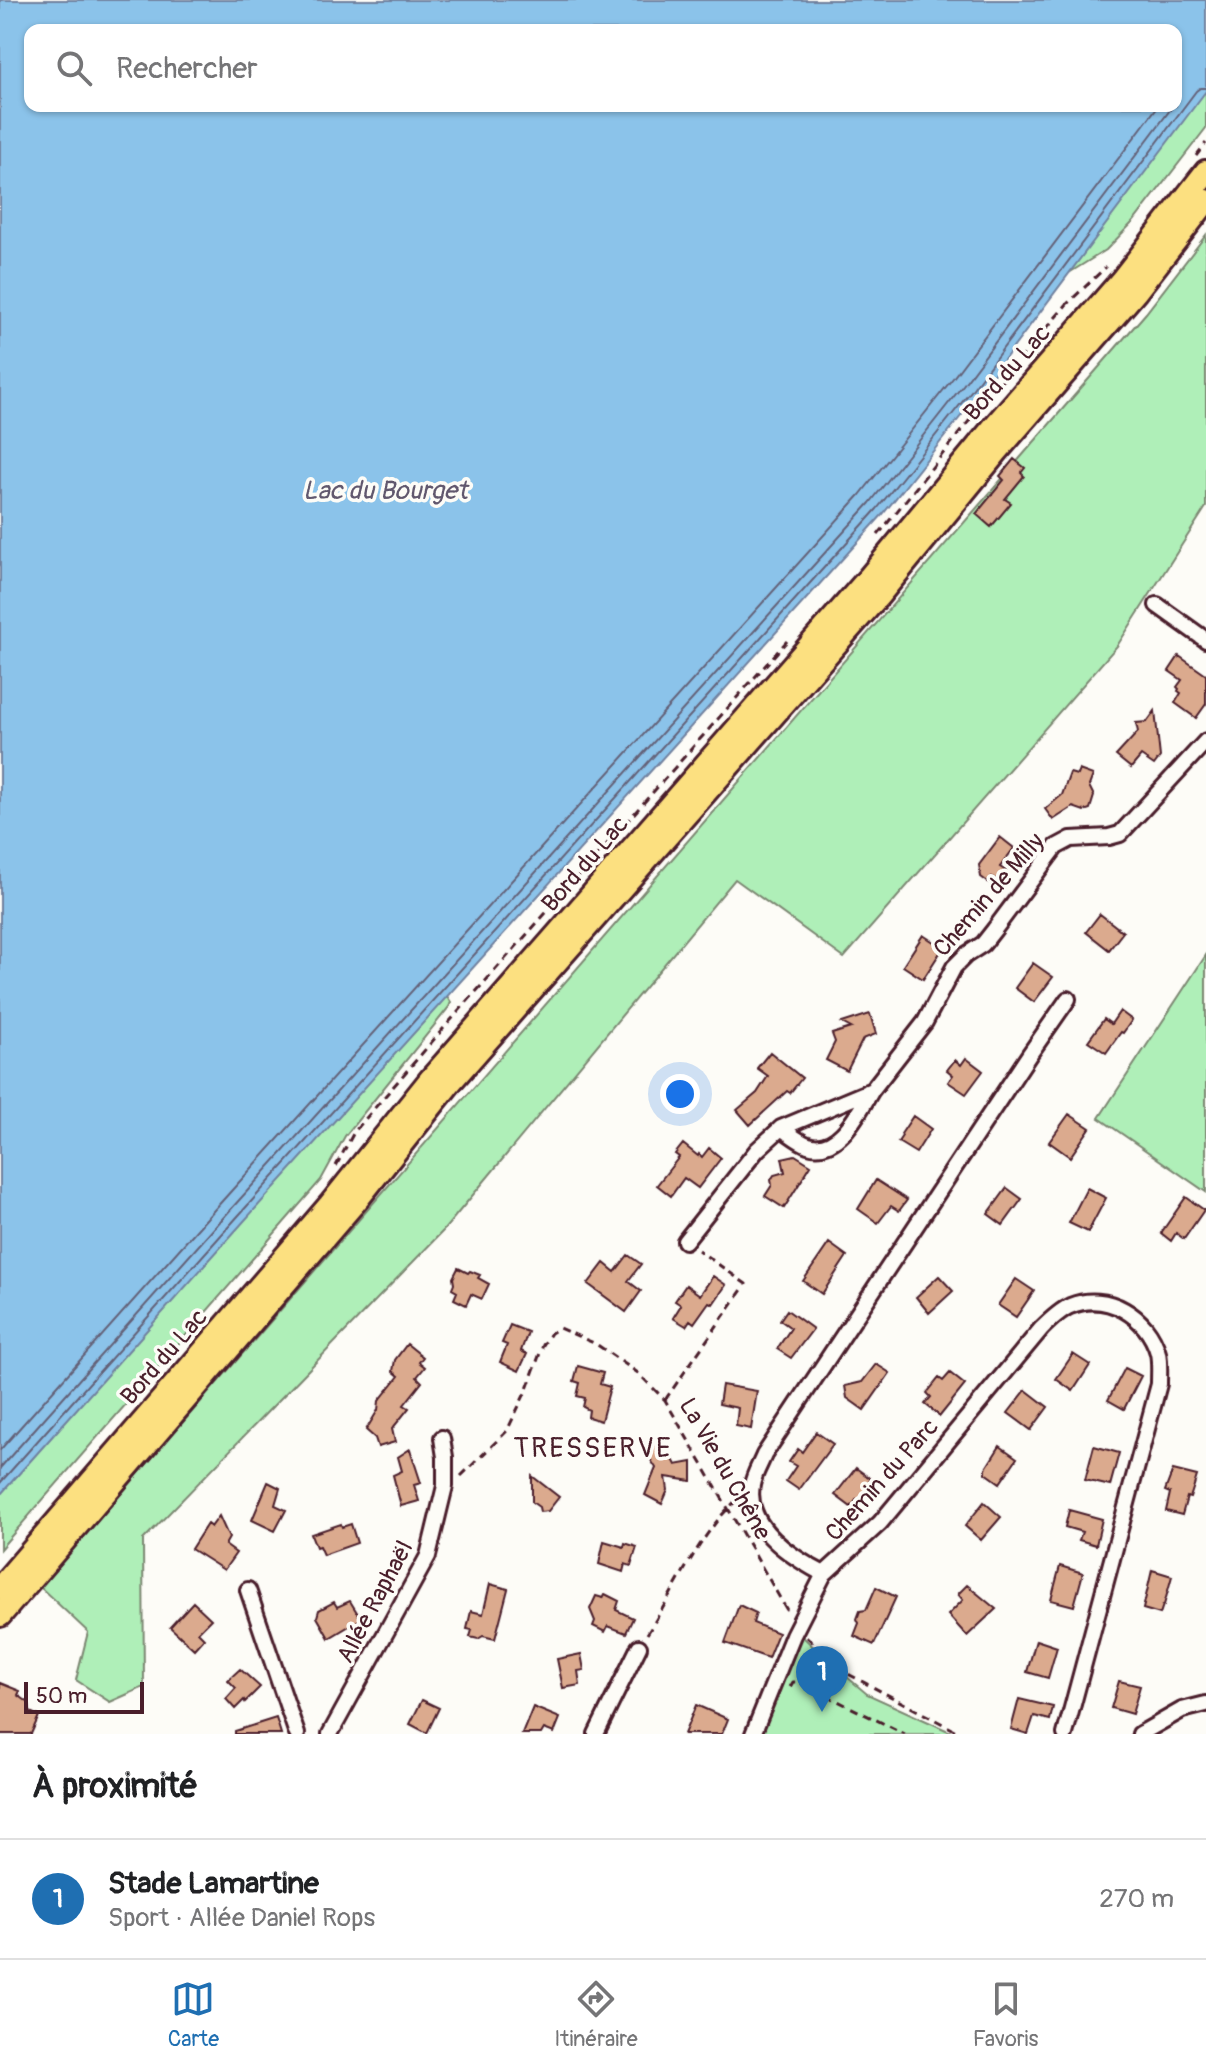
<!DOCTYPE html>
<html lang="fr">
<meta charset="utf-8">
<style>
:root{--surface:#fff;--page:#f2f2f2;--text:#202124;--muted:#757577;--line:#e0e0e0;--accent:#1f6fb2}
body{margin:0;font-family:Pangolin,sans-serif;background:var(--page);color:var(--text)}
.scale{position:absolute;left:24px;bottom:20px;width:120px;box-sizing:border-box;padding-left:8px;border:4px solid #4a1f2b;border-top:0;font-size:22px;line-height:28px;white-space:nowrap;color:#4a1f2b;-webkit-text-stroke:6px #fdfcf7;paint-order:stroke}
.you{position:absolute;left:680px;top:1094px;width:28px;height:28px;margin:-20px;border:6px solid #fff;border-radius:50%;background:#1a73e8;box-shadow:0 0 0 12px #1a73e833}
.badge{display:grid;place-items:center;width:52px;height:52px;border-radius:50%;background:var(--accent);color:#fff;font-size:26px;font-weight:700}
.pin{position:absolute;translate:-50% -66px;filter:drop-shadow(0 2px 4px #0008)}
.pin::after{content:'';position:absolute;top:42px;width:28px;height:24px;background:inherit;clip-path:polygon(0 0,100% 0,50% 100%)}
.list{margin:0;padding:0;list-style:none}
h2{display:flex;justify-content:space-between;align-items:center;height:104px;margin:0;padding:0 32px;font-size:34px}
h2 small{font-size:26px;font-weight:400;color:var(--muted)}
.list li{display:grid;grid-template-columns:52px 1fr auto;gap:24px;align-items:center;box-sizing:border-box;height:120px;padding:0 32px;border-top:2px solid var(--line)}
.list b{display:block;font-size:30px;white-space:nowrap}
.list p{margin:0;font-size:26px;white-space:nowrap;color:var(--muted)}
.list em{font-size:26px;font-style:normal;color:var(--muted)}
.icon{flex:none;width:44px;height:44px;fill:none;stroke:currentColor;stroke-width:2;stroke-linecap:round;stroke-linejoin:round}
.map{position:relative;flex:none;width:1206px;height:1734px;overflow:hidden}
.search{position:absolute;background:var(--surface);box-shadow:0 2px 6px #0004;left:24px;right:24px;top:24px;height:88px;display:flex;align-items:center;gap:20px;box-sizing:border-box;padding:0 28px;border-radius:16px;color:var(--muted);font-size:30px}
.sheet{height:224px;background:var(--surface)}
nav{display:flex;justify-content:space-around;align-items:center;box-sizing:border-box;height:112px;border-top:2px solid var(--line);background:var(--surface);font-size:22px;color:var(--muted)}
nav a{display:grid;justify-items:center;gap:4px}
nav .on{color:var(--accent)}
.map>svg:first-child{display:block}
.green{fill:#afefb8;stroke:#7c8772;stroke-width:2}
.water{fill:#8bc3ea;stroke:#71819e;stroke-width:2;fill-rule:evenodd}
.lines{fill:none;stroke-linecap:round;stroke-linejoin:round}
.shore{stroke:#646177;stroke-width:2}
.building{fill:#dbaa8e;stroke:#4a1f2b;stroke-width:2}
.minor-casing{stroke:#4a1f2b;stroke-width:20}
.primary-casing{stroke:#4a1f2b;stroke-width:28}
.path{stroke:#4a1f2b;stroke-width:3;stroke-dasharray:8 6;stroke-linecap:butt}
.minor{stroke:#fdfcf7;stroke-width:14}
.primary{stroke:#fce080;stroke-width:22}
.labels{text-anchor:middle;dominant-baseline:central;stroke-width:7;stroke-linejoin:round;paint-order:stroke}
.street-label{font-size:24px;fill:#4a1f2b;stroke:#fdfcf7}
.water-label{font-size:26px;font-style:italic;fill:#61586e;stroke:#fdfcf7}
.quarter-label{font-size:28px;letter-spacing:2px;fill:#4a1f2b;stroke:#fdfcf7}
</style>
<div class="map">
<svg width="1206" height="1734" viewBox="0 0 1206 1734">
<rect width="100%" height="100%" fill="#fdfcf7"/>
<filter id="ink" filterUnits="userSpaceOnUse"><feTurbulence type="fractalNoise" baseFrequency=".0125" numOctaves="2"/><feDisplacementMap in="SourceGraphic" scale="16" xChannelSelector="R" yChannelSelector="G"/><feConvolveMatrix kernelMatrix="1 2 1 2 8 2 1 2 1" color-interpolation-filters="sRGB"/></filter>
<g filter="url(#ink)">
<path class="green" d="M1206,0v128l-72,93 -28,29 -58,36 128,-180v-76z
M1206,235v272l-89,139 -273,312 -109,-79 -292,352 -300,309 1,147 -34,15 -34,-22 12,-48 -48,-45 1106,-1274z
M1206,955v237l-107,-74z
M435,978l16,24 -2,5 -104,129 -24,44 -321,369v-231z
M799,1633l28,27 40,34 88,40h-197z"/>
<path class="water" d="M0,0h1206v91l-229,305 -94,118 -638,706 -245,275zM30,30h1146v76h-1146z"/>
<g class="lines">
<path class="shore" d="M0,1450l223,-250 637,-705 93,-117 205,-272
M0,1468l232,-260 638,-705 93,-118 210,-279
M0,1483l239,-268 638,-706 94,-118 225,-300 4,-3h6"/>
</g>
<path class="building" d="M1014,459l11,9 -4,5 3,3 -19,23 6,4 -20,24 -15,-13 28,-34 -4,-4z
M1179,656l27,19v29l-10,14 -21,-15 6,-10 -3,-2 1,-2 -2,-2 5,-7 -13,-9z
M1155,711l5,46 -6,8 -13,-9 -10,12 -15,-12 22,-24 -2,-9 11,-1z
M1079,770l14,5 -4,11 5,10 -4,13 -6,2 -11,-4 -20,13 -8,-11 17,-14 8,-22 7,2z
M1000,837l14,11 -14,19 6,4 -7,11 -7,-5 -3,6 -8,-6 -2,-12z
M1100,914l23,18 -14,18 -23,-18z
M923,935l20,13 -20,31 -20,-13z
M1033,963l20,14 -19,25 -19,-14z
M1120,1011l12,9 -9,13 -2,-1 -15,21 -18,-12 16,-22 7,5z
M870,1014l6,20 -13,5 -16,32 -21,-11 9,-18 -3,-8 19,-6 -9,-5z
M770,1052l32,26 -12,15 -3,-2 -37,34 -13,-15 20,-17 11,-17 -11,-8z
M966,1058l17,13 -17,23 -18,-12 5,-7 -6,-5 8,-10 6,5z
M1069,1114l21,14 -20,29 -21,-15z
M913,1116l18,13 -15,24 -18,-11 4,-6 -1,-2z
M683,1144l15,12 1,-2 3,3 7,-9 12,10 -23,30 -14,-10 -13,18 -14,-11 22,-28 -4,-3z
M795,1155l16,10 -27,43 -19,-12 7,-11 -1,-5 3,-5 11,-3 -3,-14z
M876,1180l31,20 -8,11 -8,-5 -13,17 -20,-14z
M1007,1188l15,11 -19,26 -15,-11z
M1087,1188l19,10 -18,34 -19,-9z
M1186,1197l18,13 -20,29 -8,-6 -5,8 -10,-8z
M829,1243l18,13 -25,38 -19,-13z
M628,1255l13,9 -13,17 13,10 -15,21 -38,-28 16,-21 11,9z
M458,1268l10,5 2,-2 10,4 -2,3 11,6 -7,15 -11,-5 -5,11 -12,-6 3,-7 -5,-3 2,-5 -1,-6z
M713,1276l13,9 -13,19 -4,-2 -15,21 -4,-3 -4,6 -13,-8 8,-13 -6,-4 11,-16 14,10z
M939,1276l14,15 -24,22 -13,-16z
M1016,1279l18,12 -18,26 -18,-12z
M787,1310l26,19 -22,29 -14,-9 14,-21 -11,-8z
M510,1325l18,7 -7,19 6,3 -8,17 -19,-9 7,-17 -5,-2z
M407,1344l16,13 -4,5 6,5 -8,10 5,5 -18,23 5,3 -17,21 3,13 -17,5 -3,-9 -9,-8 12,-20 1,-9 20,-25 -6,-5 2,-11z
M1073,1354l17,11 -17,26 -17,-12z
M876,1364l14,9 -26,37 -17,-12 -2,-12 17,-4z
M578,1366l25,7 -3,11 10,3 -9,34 -13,-4 1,-7 -6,-3 2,-9 -8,-2 3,-13 -6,-2z
M1125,1368l16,8 -17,33 -16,-9z
M950,1373l15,12 -25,31 -15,-12 6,-7 -4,-4 12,-15 4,3z
M722,1385l35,6 -6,38 -15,-3 2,-18 -19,-4z
M1026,1390l22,17 -17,23 -23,-17z
M816,1432l17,12 -34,46 -13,-9 10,-15 -7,-4 9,-13 4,3z
M660,1435l16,30 16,-3v19l-26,-4 2,13 -6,14 -17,-9 11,-27 -14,-22z
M1000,1446l17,12 -17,25 -14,-10v-5z
M1094,1446l25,7 -9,33 -25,-6z
M410,1449l11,34 -7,2 5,16 -18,5 -8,-31 9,-4 -4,-14z
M856,1468l15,11 -6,8 5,4 -9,11 -4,-3 -6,8 -16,-12z
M1173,1470l24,6 -7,22 -3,-1 -5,18 -16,-4 4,-18 -5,-2z
M532,1476l27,21 -11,14 -8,1 -1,-5 -7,-5z
M268,1482l12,6 -5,17 11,5 -11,21 -23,-11z
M984,1502l17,15 -20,23 -16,-14z
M1069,1510l33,9 -6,26 -17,-5 3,-8 -17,-5z
M219,1516l10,22 -4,7 11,8 -12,17 -33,-21 16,-25 4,3z
M341,1524l1,3 9,-3 6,19 -34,12 -4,-9 -3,1 -5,-13z
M604,1541l20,6 1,-4 12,4 -6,19 -6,-2 -2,8 -24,-8z
M1060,1566l23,7 -9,33 -23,-6z
M1152,1570l20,6 -8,29h-1l-3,9 -17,-5z
M490,1584l18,5 -13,50 -12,-3 -5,3 -8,-2 2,-7 -5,-1 4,-18 12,3z
M967,1585l29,24 -29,27 -19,-21 15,-15 -5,-6z
M876,1587l20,10 -22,48 -20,-9 5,-13 -2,-4 3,-8 6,-1z
M605,1594l14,7 -3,9 17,8 -7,15 -18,-7 -3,6 -12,-6 2,-5 -5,-12 6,-13 7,2z
M350,1601l11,18 -32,19 -12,-21 2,-7 15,-8 3,5z
M193,1602l18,17 -13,13 6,6 -10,11 -24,-22z
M739,1605l17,8 -3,10 25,10 -10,25 -43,-15z
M1036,1640l21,7 -9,31 -21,-6z
M581,1654l3,16 -6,1 2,14 -17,3 -6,-29z
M240,1669l20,18 -15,15 -1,-2 -9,9 -9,-10 10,-11 -8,-8z
M1119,1681l21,5 -8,28 -21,-6z
M0,1683l20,8 -2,4 11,8 1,9 9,4 -8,18h-31z
M1019,1699l34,8 -3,13 -16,-4 -6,18 -17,-5z
M422,1700l17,8 -12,25 -17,-9z
M696,1705l32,14 -6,15h-38z
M533,1707l27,11 -6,15 -10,-4 -3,5h-19z
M276,1718l5,16h-46v-3z"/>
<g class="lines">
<defs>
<path id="minor" d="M1157,605l49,35
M781,1128c9,6 18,14 27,17 31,10 51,-34 64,-55
M685,1241l72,-91 24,-22 91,-38 53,-68 29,-55 12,-12 17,-11 11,-14 62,-83 15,-8 38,-2 11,-3 86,-93
M248,1590l49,144
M330,1734l98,-178 17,-70v-29l-3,-19
M596,1734l43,-87
M753,1734l40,-99 31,-61
M1065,1734l94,-350c0,-10 1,-22 -1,-31 -10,-37 -51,-62 -88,-47 -11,5 -21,15 -29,23l-161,194 -56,51c-31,-16 -80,-47 -72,-89 2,-11 8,-20 12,-30l265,-400 39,-56
M1140,1734l42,-24 24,-6"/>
<path id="primary" d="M0,1588l330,-383 101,-126 438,-501 125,-151 128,-147 84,-108
M0,1615l359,-418 93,-117 426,-484 119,-145 139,-160 70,-90"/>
</defs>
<use href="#minor" class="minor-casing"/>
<use href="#primary" class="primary-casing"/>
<path class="path" d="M1196,156l10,-13
M878,535l115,-144 74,-87 39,-37
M336,1166l18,-34 89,-103 344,-388
M665,1400l81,-116 -48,-34
M461,1476l46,-45 20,-42 16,-44 8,-12 8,-5 37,16 42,29 27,27 123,212
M647,1634c26,-40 54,-103 89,-133
M807,1637l32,30 11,8 112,59
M790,1687l3,-5h6l106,52"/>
<use href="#minor" class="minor"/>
<use href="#primary" class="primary"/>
</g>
</g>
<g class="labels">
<g class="street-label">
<text transform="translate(1007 373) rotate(-49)">Bord du Lac</text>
<text transform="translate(585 864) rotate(-49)">Bord du Lac</text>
<text transform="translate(989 895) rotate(-49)">Chemin de Milly</text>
<text transform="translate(164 1357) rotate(-49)">Bord du Lac</text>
<text transform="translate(725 1469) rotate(60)">La Vie du Chêne</text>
<text transform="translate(882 1480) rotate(-48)">Chemin du Parc</text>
<text transform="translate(375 1602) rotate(-62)">Allée Raphaël</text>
</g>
<g class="water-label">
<text x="385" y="491">Lac du Bourget</text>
</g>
<g class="quarter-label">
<text x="593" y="1448">TRESSERVE</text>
</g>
</g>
</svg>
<div class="scale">50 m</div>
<div class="you"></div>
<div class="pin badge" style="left:822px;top:1712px">1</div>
<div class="search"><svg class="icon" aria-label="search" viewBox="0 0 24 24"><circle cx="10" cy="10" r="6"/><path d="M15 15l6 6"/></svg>Rechercher</div>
</div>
<section class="sheet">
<h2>À proximité<small></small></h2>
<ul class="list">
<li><span class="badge">1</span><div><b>Stade Lamartine</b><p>Sport · Allée Daniel Rops</p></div><em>270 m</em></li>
</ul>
</section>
<nav>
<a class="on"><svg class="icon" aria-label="map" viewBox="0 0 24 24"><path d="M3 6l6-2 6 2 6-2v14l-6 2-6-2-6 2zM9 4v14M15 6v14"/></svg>Carte</a>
<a><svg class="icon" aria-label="directions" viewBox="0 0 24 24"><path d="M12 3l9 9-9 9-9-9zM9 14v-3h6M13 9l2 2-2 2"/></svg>Itinéraire</a>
<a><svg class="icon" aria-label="saved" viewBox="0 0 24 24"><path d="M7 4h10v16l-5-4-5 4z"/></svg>Favoris</a>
</nav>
